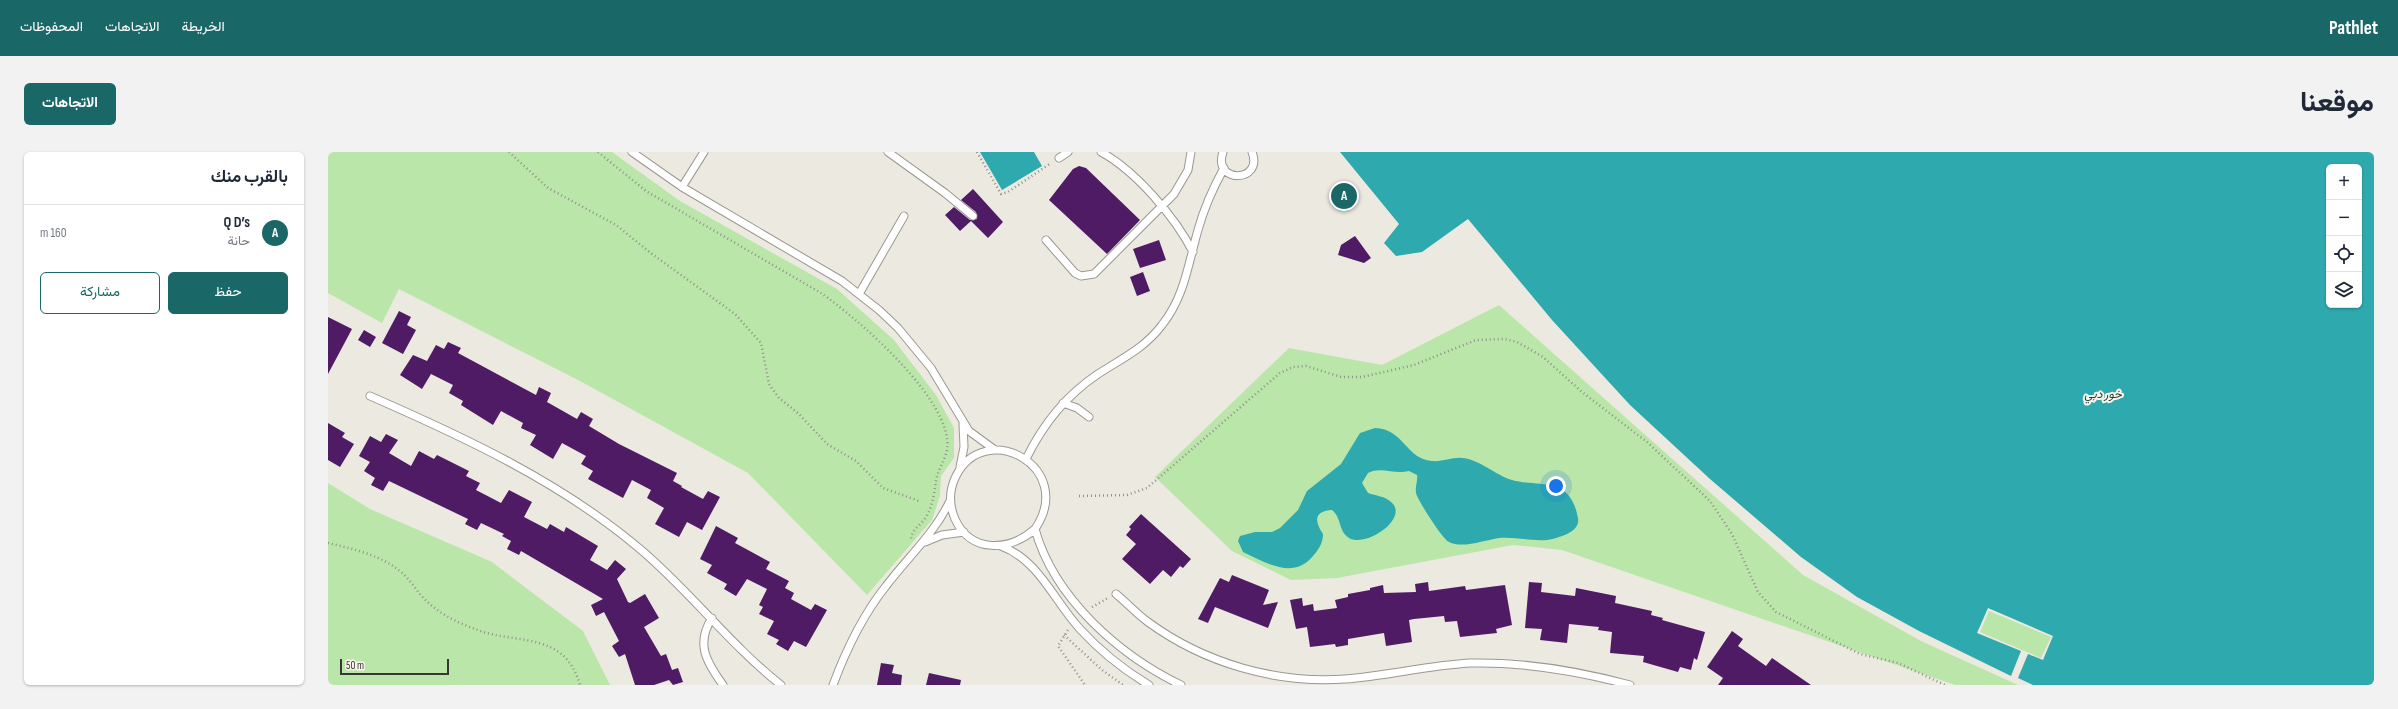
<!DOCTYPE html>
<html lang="ar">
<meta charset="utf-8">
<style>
:root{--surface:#fff;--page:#f2f2f3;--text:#1f2937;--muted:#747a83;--line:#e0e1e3;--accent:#196767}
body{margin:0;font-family:"Sofia Sans Condensed",Vazirmatn,sans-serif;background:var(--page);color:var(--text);direction:rtl}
.controls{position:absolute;right:12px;top:12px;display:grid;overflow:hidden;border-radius:6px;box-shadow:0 1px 3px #0004}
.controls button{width:36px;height:36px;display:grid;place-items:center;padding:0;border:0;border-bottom:1px solid var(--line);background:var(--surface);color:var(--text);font:20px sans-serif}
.scale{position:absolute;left:12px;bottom:10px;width:109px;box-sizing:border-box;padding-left:4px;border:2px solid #393734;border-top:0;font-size:11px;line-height:14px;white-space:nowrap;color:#393734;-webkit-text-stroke:3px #faf6ee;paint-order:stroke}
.you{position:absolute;left:1228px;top:334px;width:14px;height:14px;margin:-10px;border:3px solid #fff;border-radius:50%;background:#1a73e8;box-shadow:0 0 0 6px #1a73e833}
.badge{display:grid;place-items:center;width:26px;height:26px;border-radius:50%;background:var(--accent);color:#fff;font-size:13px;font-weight:700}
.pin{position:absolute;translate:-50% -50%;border:2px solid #fff;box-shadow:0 1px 4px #0006}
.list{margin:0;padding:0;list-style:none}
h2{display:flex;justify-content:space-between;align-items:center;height:52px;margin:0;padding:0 16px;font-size:17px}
h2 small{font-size:13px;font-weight:400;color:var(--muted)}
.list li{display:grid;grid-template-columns:26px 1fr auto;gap:12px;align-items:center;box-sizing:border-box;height:56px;padding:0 16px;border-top:1px solid var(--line)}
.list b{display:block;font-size:15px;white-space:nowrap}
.list p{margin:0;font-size:13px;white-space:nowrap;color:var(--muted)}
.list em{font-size:13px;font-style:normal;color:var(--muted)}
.actions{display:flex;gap:8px;padding:12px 16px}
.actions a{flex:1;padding:9px 0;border:1px solid var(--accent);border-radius:6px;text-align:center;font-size:14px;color:var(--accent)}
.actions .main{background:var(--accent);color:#fff}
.icon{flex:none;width:22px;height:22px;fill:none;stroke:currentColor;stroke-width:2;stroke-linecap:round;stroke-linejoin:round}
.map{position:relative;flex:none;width:2046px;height:533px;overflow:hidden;direction:ltr;border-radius:6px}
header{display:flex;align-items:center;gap:24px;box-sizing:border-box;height:56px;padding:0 20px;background:var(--accent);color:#fff}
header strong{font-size:19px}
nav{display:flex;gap:22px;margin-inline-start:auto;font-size:14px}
.intro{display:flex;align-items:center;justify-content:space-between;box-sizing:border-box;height:96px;padding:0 24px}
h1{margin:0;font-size:28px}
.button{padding:10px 18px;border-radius:6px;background:var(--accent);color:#fff;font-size:14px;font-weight:700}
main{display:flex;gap:24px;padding:0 24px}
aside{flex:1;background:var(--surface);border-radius:6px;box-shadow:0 1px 3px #0004}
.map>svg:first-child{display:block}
.green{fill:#bbe6a9}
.water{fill:#2ea9ad;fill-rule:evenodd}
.building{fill:#501b65}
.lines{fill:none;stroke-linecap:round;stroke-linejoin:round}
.lane-casing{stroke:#9b9891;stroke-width:9}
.path{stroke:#928f8a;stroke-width:2.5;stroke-dasharray:1 3;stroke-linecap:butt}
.lane{stroke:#fff;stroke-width:7}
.labels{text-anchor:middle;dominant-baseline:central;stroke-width:4;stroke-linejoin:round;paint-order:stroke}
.water-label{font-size:12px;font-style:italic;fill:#243d3e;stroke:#faf6ee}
</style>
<header>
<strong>Pathlet</strong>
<nav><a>الخريطة</a><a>الاتجاهات</a><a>المحفوظات</a></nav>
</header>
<div class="intro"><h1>موقعنا</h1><a class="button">الاتجاهات</a></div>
<main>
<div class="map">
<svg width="2046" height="533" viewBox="0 0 2046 533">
<rect width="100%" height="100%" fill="#ece9e1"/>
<path class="green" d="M0,0h284l68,49 157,88 57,51 42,55 18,33v30l-13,18 -1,20 -8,24 -65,75 -119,-122 -168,-92 -181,-92 -17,34 -54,-30z
M1171,153l304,270 118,66 97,44h-63l-393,-135 -49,-5 -176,33 -46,2 -59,-29 -77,-74 134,-129 93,17z
M0,331l42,26 122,53 91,69 27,54h-282z
M1661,459l62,26 -10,21 -61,-26z"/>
<path class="water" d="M652,0h54l8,14 -40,24z
M1012,0h1034v533h-341l-15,-7 10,-24 15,6 10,-24 -65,-28 -11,25 44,18 -10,25 -92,-45 -62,-34 -56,-40 -91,-78 -80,-74 -78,-85 -84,-101 -46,33 -26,4 -12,-13 15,-19zM2001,15h30v138h-30z
M1047,276c29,1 31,31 57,33 11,1 20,-4 30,-3 17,1 33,17 50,22 28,8 58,-5 66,38 2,12 -12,17 -22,20 -17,6 -39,-2 -57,0 -14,2 -37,11 -50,4 -6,-2 -32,-43 -33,-49 -1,-7 2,-12 1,-18l-8,-4c-14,4 -28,-5 -41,2l-6,10 6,10c8,3 17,3 23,9 19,16 -25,46 -42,36 -11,-7 -7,-20 -17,-28 -18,1 -18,11 -9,24 0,9 -4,15 -10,22 -20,24 -46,7 -70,-4l-5,-11 2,-5 15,-4h17l8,-4 18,-18 9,-19 34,-27 19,-31z"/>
<path class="building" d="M751,14l7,2 54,52 -33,34 -58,-54 24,-31z
M645,37l30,33 -15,16 -17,-17 -11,10 -15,-16 9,-8 16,13 7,-1 -1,-7 -15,-12z
M1027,84l16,22 -7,5 -26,-8 3,-10z
M831,88l7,20 -26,8 -7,-19z
M815,120l7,19 -13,5 -7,-19z
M71,159l12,6 -4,8 9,5 -13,24 -21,-11z
M0,165l24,12 -24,45z
M36,178l12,7 -6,10 -12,-7z
M120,190l13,6 -3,5 78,42 3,-8 12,6 -4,9 30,17 4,-7 12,7 -4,7 30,18 58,29 -4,8 9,5 -1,1 22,12 5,-8 12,6 -18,33 -15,-8 -8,15 -24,-13 9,-16 -17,-10 4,-8 -19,-10 -9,18 -35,-19 5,-8 -12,-7 5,-8 -24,-13 -9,16 -23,-14 6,-10 -15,-7 2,-5 -22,-12 -8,14 -32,-20 2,-4 -14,-8 4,-8 -22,-11 -9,15 -22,-14 13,-20 14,6 9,-16 8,4z
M0,271l17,10 -3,4 12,7 -14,23 -12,-7z
M58,282l12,6 -9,13 22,13 8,-15 15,8 3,-4 32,16 -3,5 14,7 -4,7 25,13 8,-13 23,12 -8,15 23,12 3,-5 14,8 2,-5 32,19 -8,14 17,10 8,-10 11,9 -9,10 11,23 2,1 15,-9 14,24 -15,9 17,29 5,-2 6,16 6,-2 5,14 -10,3 -4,-5 -15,5h-19l-10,-31 -6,3 -7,-11 7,-5 -15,-29 -8,4 -5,-11 12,-6 -82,-48 -2,4 -12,-6 4,-8 -9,-5 2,-2 -23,-11 -4,7 -12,-6 3,-5 -79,-38 -6,10 -12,-6 4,-7 -11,-7 6,-9 -11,-6 11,-20 11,6z
M813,362l50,45 -8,9 -3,-2 -9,11 -8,-7 -13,14 -28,-25 14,-15 -10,-9 5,-6 -2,-2z
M388,374l22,12 -3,5 35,19 -4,7 23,12 -4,7 9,5 -3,6 20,11 4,-6 12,6 -21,37 -12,-6 -6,10 -12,-7 3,-4 -12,-6 7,-13 -15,-7 4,-7 -4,-2 8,-16 -20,-10 -11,17 -12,-7 3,-5 -20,-11 5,-8 -12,-6z
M904,423l37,15 -6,15 15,-3 -10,26 -53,-21 -7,16 -10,-4 22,-41 9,4z
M1100,430l1,9 36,-5 1,4 39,-5 7,40 -16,4 1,4 -37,4 -3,-16 -12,1 -1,-6 -30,3 -5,1 3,22 -26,4 -2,-13 -36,6v6l-12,2 -1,-3 -25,3 -3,-20 -11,2 -6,-29 12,-2 1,8 10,-2 1,7 23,-3 -2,-8 13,-3v-3l22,-4v-2l13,-3 1,8 32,-1 -1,-8z
M1201,430l13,1 -1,9 34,4 1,-8 40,8 -1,7 37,8 -1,4 12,3 -1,2 43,12 -8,28 -3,-2 -3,12 -11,-3 -2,5 -35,-10 1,-6 -34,-3 2,-21 -14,-2 1,-3 -30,-3 -2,19 -27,-3 2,-11 -17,-1z
M1404,479l11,8 -5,7 28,20 6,-8 39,27h-93l5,-7 -16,-11z
M553,511l13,2 -2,8 10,2 -1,10h-24z
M601,521l32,7 -1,5h-34z"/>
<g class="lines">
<defs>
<path id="lane" d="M304,0l50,35 160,94 37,29 19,18 33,40 38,63 26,19
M560,0l57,41 28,23
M773,0c35,19 74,65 92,100
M895,0c-11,32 41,31 29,0
M731,6l9,-6
M354,35l22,-35
M718,88l29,33 6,3 13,-2 80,-80 14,-24 3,-18
M531,142l45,-78
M42,244c94,41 191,86 270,153 50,42 90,96 141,136
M735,251l14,5 12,9
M698,307c17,-35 39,-63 72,-85 23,-15 47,-26 64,-49 23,-29 26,-61 36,-95 6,-22 15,-42 26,-62
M632,315l4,-20 -1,-23
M707,377c-25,22 -64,25 -80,-10 -6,-14 -6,-29 1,-43 29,-58 121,-9 79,53 19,69 84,126 146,156
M597,390l17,-7 22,-3
M673,394c38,14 53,55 79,83 20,22 44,41 69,56
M788,442c11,9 21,20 32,28 56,41 128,62 197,57 42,-3 84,-14 126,-16 54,-1 107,8 159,22
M384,466c-17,26 -5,45 11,67
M505,533c13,-35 29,-69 53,-99 22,-29 48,-52 64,-85"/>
</defs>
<use href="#lane" class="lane-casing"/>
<path class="path" d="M181,0l39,36 68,37 36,29 83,60 26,29 8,41 10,14 20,16 28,30 29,17 27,27 36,13
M270,0l48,39 175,102c36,25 134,109 126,157 -2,9 -7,17 -10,26 -3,14 -3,28 -11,41 -5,8 -14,12 -15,22
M649,0l24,42 7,-2 43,-29
M751,344l48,-1 20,-7 133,-115 13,-6 13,-1 35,11h21l52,-12 62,-25 29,-1 12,3 26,15 39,35 65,50 63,59 22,33 26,58 18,20 84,42 38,9 47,22
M0,391c25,6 53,12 73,29 7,6 13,14 18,21 11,13 24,22 39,29 14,6 28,12 43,14 37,6 67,7 79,49
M764,455l16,-9
M740,478l-10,16 27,39
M736,483l38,35 21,15"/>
<use href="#lane" class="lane"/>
</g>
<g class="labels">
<g class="water-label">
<text x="1775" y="242">خور دبي</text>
</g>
</g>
</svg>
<div class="controls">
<button>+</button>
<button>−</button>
<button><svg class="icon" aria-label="locate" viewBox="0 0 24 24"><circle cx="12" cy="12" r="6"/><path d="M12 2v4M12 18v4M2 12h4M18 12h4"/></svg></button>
<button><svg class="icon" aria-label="layers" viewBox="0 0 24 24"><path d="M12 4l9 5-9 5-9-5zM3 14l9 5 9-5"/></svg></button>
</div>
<div class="scale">50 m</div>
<div class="you"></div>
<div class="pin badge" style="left:1016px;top:44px">A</div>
</div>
<aside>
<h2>بالقرب منك<small></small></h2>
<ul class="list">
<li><span class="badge">A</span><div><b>Q D’s</b><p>حانة</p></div><em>160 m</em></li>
</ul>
<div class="actions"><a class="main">حفظ</a><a>مشاركة</a></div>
</aside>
</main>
